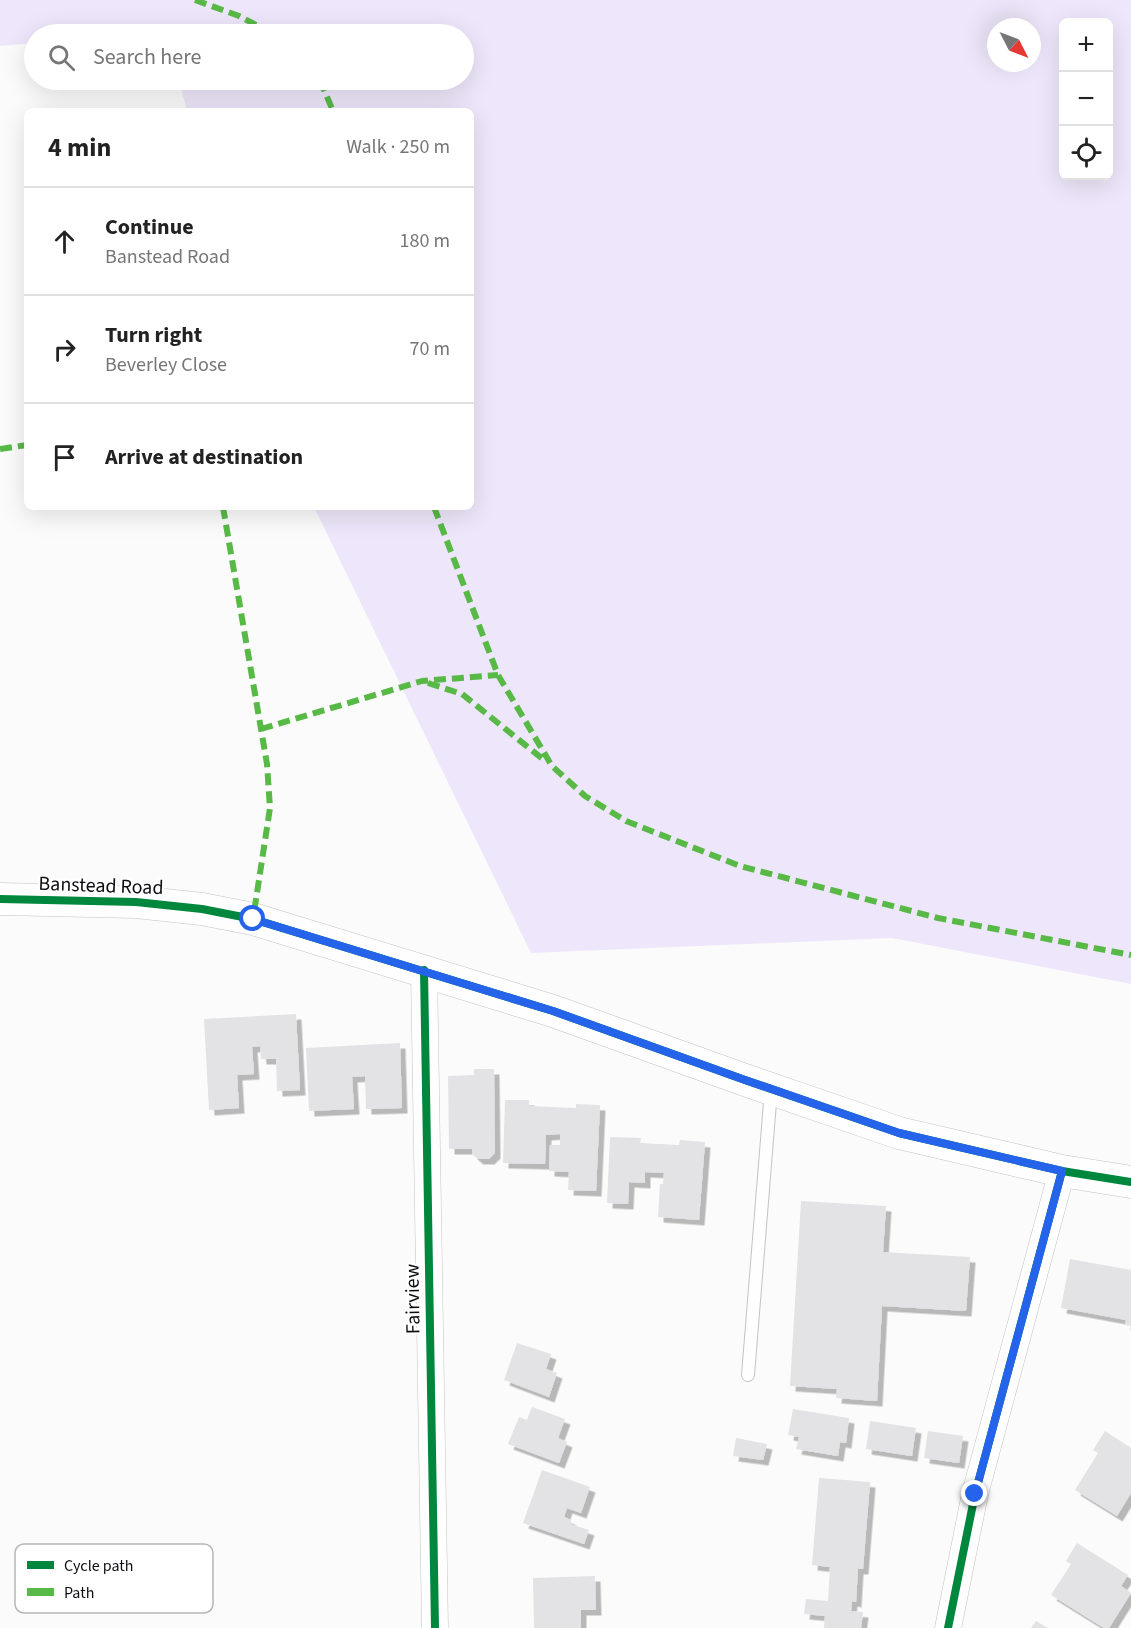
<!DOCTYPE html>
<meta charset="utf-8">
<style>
:root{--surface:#fff;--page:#f6f6f6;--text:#222;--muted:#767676;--line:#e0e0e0}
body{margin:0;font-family:"Source Sans 3",sans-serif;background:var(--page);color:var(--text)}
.controls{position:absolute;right:18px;top:18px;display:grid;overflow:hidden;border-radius:9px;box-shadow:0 6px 24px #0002}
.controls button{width:54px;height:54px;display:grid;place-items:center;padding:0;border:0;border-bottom:2px solid var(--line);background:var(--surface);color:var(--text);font:30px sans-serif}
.compass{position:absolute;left:987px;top:18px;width:54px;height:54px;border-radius:50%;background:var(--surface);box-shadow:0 6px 24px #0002;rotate:132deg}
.stop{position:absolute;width:18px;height:18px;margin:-14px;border:4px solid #2563eb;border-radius:50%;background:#fff}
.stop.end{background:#2563eb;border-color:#fff;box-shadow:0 2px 6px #0008}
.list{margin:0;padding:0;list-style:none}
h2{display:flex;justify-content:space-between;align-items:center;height:78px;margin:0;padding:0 24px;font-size:26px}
h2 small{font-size:20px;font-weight:400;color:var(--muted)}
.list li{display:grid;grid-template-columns:39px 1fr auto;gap:18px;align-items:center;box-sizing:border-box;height:108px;padding:0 24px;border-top:2px solid var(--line)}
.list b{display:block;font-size:22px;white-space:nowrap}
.list p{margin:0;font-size:20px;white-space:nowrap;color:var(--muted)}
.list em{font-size:20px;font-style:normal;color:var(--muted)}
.icon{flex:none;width:33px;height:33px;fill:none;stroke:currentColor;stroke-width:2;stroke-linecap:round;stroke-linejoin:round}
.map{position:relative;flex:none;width:1131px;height:1628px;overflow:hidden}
.search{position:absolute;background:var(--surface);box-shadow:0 6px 24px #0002;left:24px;top:24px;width:450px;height:66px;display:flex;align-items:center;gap:15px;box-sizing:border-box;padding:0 21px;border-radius:33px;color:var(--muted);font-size:22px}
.panel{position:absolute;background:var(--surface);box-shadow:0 6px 24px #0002;left:24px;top:108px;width:450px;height:402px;border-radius:9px}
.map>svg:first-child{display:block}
.green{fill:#eee6fa;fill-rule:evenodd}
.building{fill:#e3e2e5;filter:url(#shadow)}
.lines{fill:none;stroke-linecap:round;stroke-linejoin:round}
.service-casing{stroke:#c3c2c6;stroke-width:14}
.minor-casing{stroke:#c3c2c6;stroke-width:27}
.tertiary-casing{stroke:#c3c2c6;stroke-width:33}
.service{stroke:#fefeff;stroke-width:12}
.minor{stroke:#fefeff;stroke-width:26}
.tertiary{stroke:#fefeff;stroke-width:32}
.quiet{stroke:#58b947;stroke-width:6;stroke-dasharray:12 6;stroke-linecap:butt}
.cycleway-casing{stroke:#fff;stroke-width:11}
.cycleway{stroke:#00873e;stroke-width:8}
.route{stroke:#2563eb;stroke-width:8}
.labels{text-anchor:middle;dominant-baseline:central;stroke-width:4.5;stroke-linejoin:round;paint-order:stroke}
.street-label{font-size:20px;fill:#0e0c11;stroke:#fff}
.key{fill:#fff;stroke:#b7b6b8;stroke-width:1.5}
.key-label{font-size:16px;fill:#0e0c11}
</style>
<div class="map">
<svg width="1131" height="1628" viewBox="0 0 1131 1628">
<defs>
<filter id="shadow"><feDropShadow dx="5.5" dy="5.5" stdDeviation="0" flood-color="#0004"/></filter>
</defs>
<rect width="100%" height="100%" fill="#fbfbfc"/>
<path class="green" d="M0,0h1131v984l-239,-46 -361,15 -217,-446h157v-396h-284l-8,-31h285v-46h-430v9l-34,3zM1064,22h44v154h-44zM996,27h36v36h-36z"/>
<path class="building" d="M296,1014l4,76 -23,1 -1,-32h-15l-1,-13 -8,1 2,27 -17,1 2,33 -30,2 -5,-91z
M400,1043l2,65 -36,1 -1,-33 -13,1 2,32 -45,2 -3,-63z
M474,1069h20l1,84 -6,6h-11l-6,-5v-5h-23l-1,-73 26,-1z
M505,1100h24v6l47,2v-4l24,1 -4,86 -28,-1 1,-18 -20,-1 1,-26h10v-11l-14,1 -1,29 -42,-1z
M610,1137l31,1 -1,5 39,2 1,-5 25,2 -6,78 -41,-3 2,-33h3l1,-11 -19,-1v11l-16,-1 -1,22 -21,-1z
M801,1201l85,5 -3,46 87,5 -4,54 -84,-5 -5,95 -41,-3 1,-9 -47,-3z
M1070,1259l61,11v56l-6,-1 1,-5 -65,-12z
M517,1343l34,11 -5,15 11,4 -8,24 -45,-17z
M532,1407l33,12 -7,19 9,4 -8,21 -51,-19 11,-27 8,3z
M793,1409l56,9 -3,25 -6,-1 -2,14 -42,-7 3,-12 -11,-2z
M870,1421l46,7 -4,28 -46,-7z
M928,1431l35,5 -4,27 -35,-5z
M1105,1431l26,17v45l-14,23 -42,-26 23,-37 -5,-3z
M736,1438l31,6 -4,16 -30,-4z
M542,1470l48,17 -9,26 -14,-5 -3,9 7,3 -1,4 19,6 -5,14 -61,-21z
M819,1478l51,4 -7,87h-5l-2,33 -4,-1 -1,10 12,1 -2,16h-37l1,-12 -21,-2 2,-15 22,2 2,-34 -18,-2z
M1077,1543l51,32 -7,11 10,7 -22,35h-5l-53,-33 20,-31 -5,-3z
M595,1576l1,34h-15v18h-47l-1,-50z
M1036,1621l12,7h-17z"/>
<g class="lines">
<defs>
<path id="service" d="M748,1375l23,-285"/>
<path id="minor" d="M424,970l11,658
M948,1628l27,-134 87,-323"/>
<path id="tertiary" d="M0,899l136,3 66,7 51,10 300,92 192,69 154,53 163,38 69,11"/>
</defs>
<use href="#service" class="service-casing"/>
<use href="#minor" class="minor-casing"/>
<use href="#tertiary" class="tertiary-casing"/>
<use href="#service" class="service"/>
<use href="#minor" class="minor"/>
<use href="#tertiary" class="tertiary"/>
<path class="quiet" d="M195,0l44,16 34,18
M320,80l13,31
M0,449l27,-4
M223,507l44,257 3,44 -17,111
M434,507l64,168 54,91 33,30 41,25 114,45 198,52 193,37
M428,683l34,11 82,66
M261,729l161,-48 76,-6"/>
<defs>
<path id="cycleway" d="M0,899l136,3 66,7 51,10 300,92 192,69 154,53 163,38 69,11
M424,970l11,658
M948,1628l27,-134 87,-323"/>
</defs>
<use href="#cycleway" class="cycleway-casing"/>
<use href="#cycleway" class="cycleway"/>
</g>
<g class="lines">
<path class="route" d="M253,919l300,92 192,69 154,53 163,38 -87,323"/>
</g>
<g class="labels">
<g class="street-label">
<text transform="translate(101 886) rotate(2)">Banstead Road</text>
<text transform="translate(413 1299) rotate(-91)">Fairview</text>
</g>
</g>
<rect x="15" y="1544" width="198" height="69" rx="9" class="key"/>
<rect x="27" y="1561" width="27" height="8" fill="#00873e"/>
<rect x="27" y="1588" width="27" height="8" fill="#58b947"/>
<g class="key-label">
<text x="64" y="1571">Cycle path</text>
<text x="64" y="1598">Path</text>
</g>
</svg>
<div class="controls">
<button>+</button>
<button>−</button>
<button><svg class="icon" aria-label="locate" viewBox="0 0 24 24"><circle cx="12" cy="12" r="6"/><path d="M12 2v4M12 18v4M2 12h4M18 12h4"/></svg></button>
</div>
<svg class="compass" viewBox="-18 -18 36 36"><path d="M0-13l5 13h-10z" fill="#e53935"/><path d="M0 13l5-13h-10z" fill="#767676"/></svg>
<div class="stop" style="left:253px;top:919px"></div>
<div class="stop end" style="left:975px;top:1494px"></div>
<div class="search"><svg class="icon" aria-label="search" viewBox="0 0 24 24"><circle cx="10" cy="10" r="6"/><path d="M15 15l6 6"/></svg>Search here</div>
<section class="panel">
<h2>4 min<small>Walk · 250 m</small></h2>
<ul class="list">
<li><svg class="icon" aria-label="ahead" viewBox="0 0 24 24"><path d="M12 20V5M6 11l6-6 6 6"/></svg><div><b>Continue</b><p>Banstead Road</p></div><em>180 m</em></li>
<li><svg class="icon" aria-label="right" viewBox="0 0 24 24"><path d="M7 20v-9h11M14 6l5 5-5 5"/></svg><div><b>Turn right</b><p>Beverley Close</p></div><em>70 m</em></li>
<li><svg class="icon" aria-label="arrive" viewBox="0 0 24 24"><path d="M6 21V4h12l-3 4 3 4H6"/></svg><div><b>Arrive at destination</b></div></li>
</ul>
</section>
</div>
